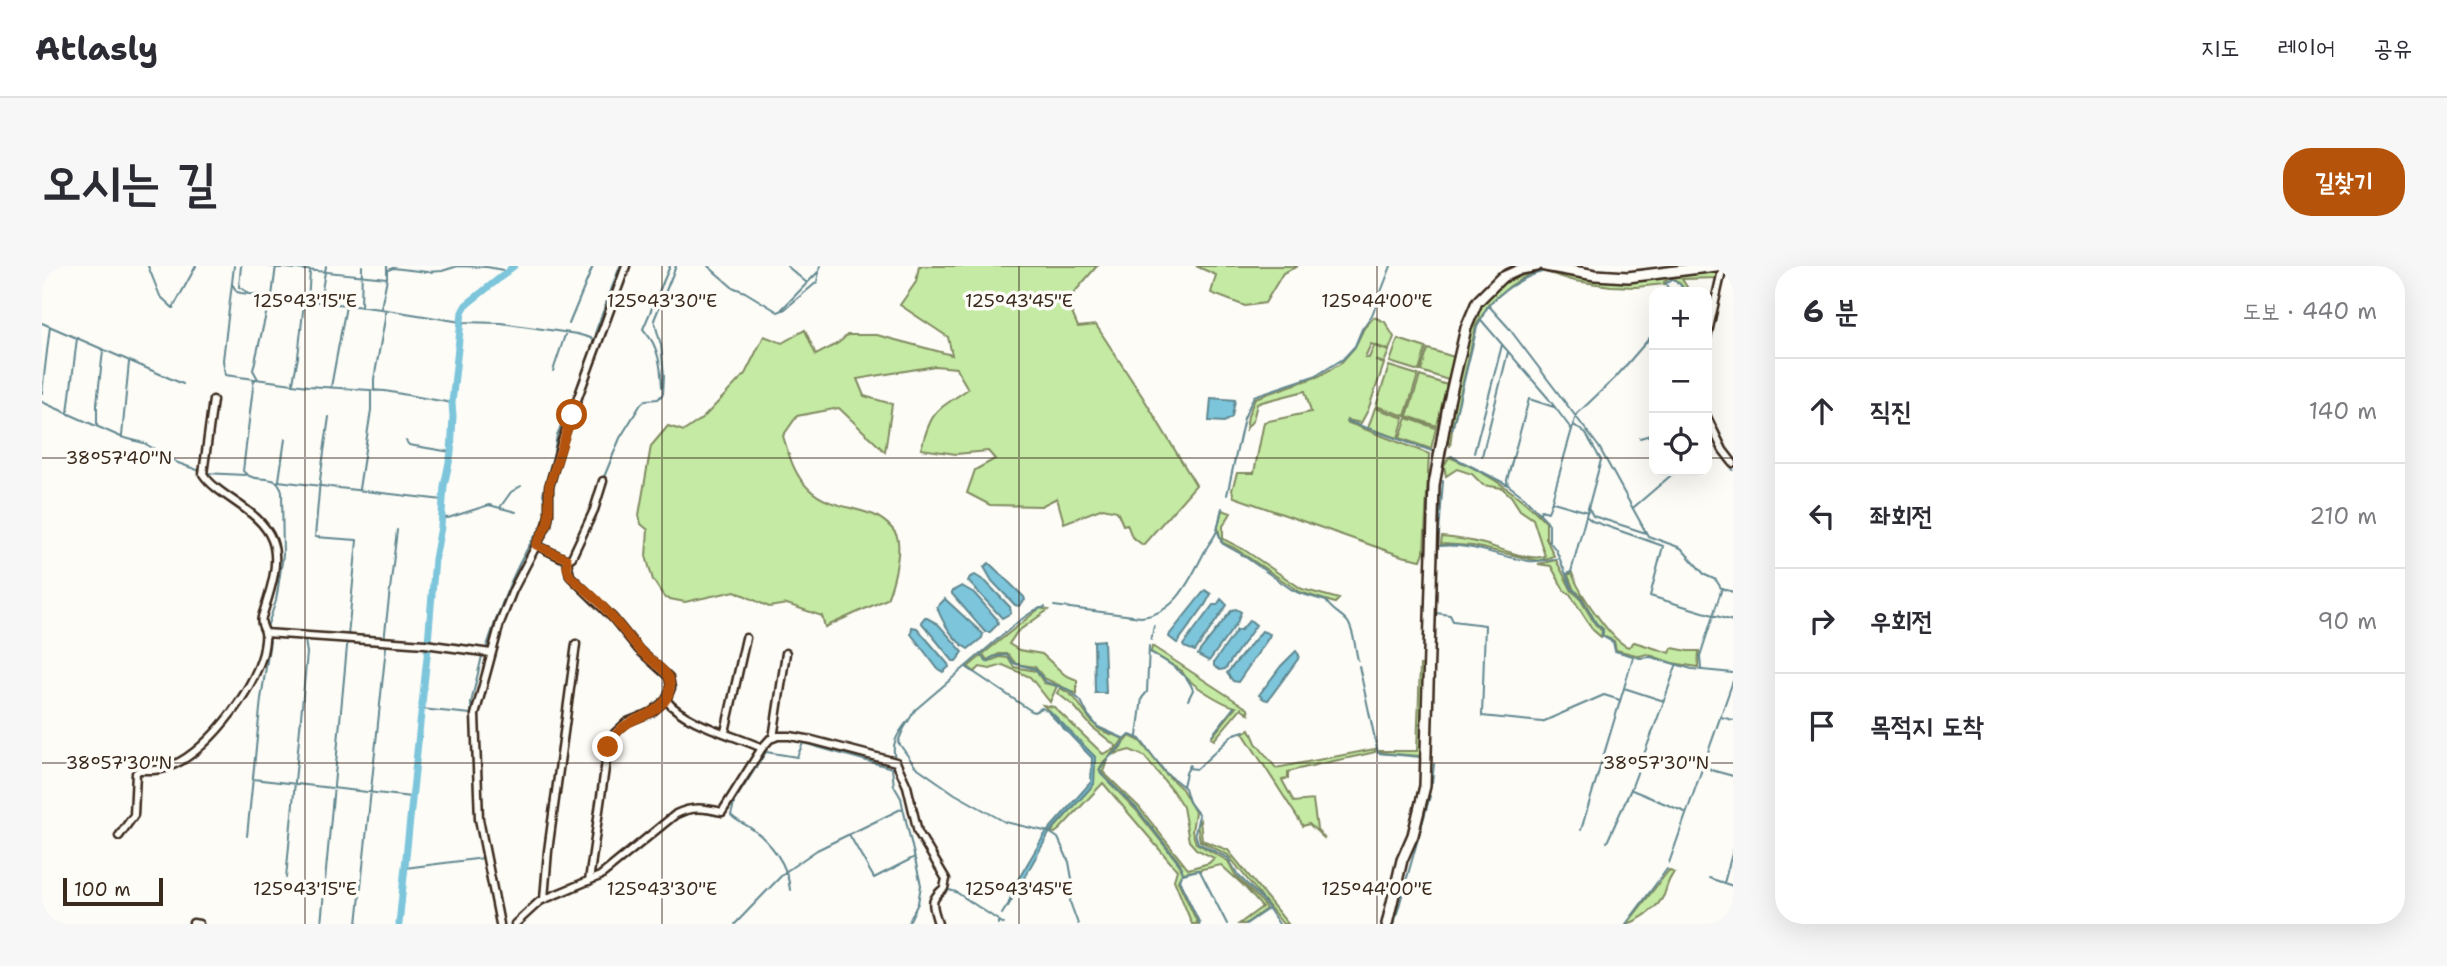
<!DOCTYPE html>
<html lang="ko">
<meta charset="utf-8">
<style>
:root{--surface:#fff;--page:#f7f7f7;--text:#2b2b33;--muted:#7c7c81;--line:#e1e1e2;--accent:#b45309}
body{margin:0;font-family:"Shantell Sans","Poor Story",sans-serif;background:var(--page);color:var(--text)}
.controls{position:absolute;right:21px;top:21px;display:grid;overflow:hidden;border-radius:14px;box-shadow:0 7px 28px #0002}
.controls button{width:63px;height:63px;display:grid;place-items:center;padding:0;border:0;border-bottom:2px solid var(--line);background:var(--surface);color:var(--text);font:35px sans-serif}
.scale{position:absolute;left:21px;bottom:18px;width:100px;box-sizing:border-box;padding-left:7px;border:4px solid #3b2a1e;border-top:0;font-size:19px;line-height:24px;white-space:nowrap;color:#3b2a1e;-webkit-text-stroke:5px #fdfcf7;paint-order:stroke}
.stop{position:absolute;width:21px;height:21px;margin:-16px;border:5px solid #b45309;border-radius:50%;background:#fff}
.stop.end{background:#b45309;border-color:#fff;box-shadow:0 2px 7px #0008}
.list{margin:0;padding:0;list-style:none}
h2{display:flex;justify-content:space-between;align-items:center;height:91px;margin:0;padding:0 28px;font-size:30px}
h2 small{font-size:23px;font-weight:400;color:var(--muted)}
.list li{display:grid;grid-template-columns:46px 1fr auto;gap:21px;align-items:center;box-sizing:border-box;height:105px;padding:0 28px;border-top:2px solid var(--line)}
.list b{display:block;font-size:26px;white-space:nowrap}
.list em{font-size:23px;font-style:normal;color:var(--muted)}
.icon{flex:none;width:38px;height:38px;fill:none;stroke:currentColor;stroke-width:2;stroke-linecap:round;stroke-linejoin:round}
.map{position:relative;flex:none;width:1691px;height:658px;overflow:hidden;border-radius:28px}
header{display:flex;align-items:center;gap:42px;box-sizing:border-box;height:98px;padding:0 35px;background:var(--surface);border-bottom:2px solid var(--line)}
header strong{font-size:33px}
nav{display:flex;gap:38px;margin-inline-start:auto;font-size:24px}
.intro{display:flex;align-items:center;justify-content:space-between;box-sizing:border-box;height:168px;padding:0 42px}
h1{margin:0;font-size:49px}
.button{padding:18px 32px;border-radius:28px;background:var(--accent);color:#fff;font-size:24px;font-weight:700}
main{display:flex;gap:42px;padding:0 42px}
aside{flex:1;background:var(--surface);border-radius:28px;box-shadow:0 7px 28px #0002}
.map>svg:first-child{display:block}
.green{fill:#c4eaa4;stroke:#808a61;stroke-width:2}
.water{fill:#7bc5db;stroke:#61878f;stroke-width:2}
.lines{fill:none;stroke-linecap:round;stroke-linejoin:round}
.stream{stroke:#61878f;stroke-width:2}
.canal{stroke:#7bc5db;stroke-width:7}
.street-casing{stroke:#3b2a1e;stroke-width:11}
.secondary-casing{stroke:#3b2a1e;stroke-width:14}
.street{stroke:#fdfcf7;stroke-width:6}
.secondary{stroke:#fdfcf7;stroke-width:9}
.route{stroke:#b45309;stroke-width:9}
.ticks{fill:none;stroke:#3b2a1e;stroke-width:2;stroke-opacity:0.45}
.ticks-label{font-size:18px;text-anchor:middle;fill:#3b2a1e;stroke:#fdfcf7;stroke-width:7;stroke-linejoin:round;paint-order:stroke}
</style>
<header>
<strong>Atlasly</strong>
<nav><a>지도</a><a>레이어</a><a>공유</a></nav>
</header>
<div class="intro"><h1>오시는 길</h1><a class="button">길찾기</a></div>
<main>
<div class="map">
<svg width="1691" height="658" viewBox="0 0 1691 658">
<rect width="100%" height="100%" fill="#fdfcf7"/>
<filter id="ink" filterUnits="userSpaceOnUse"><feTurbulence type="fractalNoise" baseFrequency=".0143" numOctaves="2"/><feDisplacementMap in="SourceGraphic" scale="14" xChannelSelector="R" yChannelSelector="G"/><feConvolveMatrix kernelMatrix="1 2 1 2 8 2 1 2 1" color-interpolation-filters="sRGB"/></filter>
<g filter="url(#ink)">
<path class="green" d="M877,0h178l-30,35 11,26 18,-2 48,74 52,86 -53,60 -11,-8 -5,-13 -4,1 -6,-14 -14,-3 -39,15 -7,-25 -16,8 -51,-1 -23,-12 8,-23 20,-11 -7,-8 -32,3 -35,-5c11,-40 14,-37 47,-60l-12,-21 -21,-2 -78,13 7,17 28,8 -7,48 -46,-44 -42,8 -14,20c6,19 11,39 26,53 16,16 39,17 59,24 12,3 29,16 30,28 2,16 -5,44 -11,58l-62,28 -3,-11 -35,-12 -18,3 -34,-16 -50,11 -20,-4 -12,-18 -7,-24 2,-26 -7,-6 -2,-9 12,-69 17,-20 16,5 19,-13 42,-44 19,-38 18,7 23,-13 11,25c12,-7 23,-10 31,-20h30l75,20 -4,-18 -48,-32 16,-23z
M1154,0h102l-15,7 -18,30 -20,3 -34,-13 5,-18z
M1494,4l89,12 91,-10 1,6 -35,1 8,13h-4l-7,-10 -8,-4 -7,4 1,2 -29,3 -25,-1 -36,-5 -33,-10 -14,4 -18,11 -21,18 -13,22 -24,104 -2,17 -3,-10 25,-114 10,-22 21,-20 17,-8z
M1332,51l11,5 9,15 -5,13 -18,-6 -6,13 4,1 5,-12 15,5 -5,12 -9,-3 9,4 -16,46 -7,13 -14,-3 -1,2 83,32 -5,98 -3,8 -19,-4 -168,-59 -2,-7 5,-17h17l10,-51 47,-10 -6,-21 -43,11 -5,2 -4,16 -7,9 2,-13 7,-18 64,-22 21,-12 15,-17 9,-19z
M1356,73l28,9 -7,23 -29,-9z
M1386,83l26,8 -6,23 -27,-9z
M1347,100l29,9 -13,41 -29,-10z
M1378,110l27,9 -10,41 -30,-10z
M1333,142l29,10 -6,20 -30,-10z
M1365,152l29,10 -5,21 -31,-11z
M1407,191c38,15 69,36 97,65v16l8,18 -16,5 -65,-15 -32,-2 1,-7c12,1 26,3 38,6 17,4 50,19 65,13l-12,-37 -13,-9 -9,-14 -9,-8 -19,-3 -11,-11 -15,-5 -11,7 -2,-10z
M1180,244l9,3 -8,13v13l20,10 59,40 37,10 -4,4 -35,-11 -66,-44 -13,-6 -3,-15z
M1514,294l16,31 7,6 16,27 7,7 -1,6 -8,-7 -23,-36 -6,-4 -13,-24 -13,-2z
M1530,307c6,17 40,70 57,74l5,-5 36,11 2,-5 16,3h11l-1,16 -26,-4 -25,-9 -7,2 -24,-6 -2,-9 -11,-5v-7l-7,-6 -15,-28 -7,-5 -6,-15z
M998,342l8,2 -31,22 -8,12 10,6 23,4 23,21 12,5v14l-33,-16 -9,-11 -19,-3 -8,-10h-9l-12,6 -4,-6z
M1110,380l96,63 1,5 -8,-6 -27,32 -3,-2 25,-31c-11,-2 -50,-24 -54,-36l-31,-19z
M939,390l6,6 13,-5 8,1 6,9 22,4 8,12 13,3 -7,16 -20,-25 -27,-12 -13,4 -10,-2 -5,5 -7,-5z
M1378,399l4,1 -3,90 -40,-3 -2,-2h38z
M1018,422c21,9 21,25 38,40 7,6 17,6 25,11 -6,13 -19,18 -24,31l2,4 35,36 43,54 3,9 -4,8 20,43h-6l-18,-44 3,-10 -74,-87 -43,46 -5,4 -4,-1 43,-48 1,-27 -52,-52 11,2 49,47 11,-5 2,-3 -24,-19 -18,-21 -17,-13z
M1208,463l6,14 20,25 99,-19v3c-29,7 -60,12 -87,20v6l-6,2 12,22 19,-2 4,29 8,10 -16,-15 -6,2 -60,-93z
M1088,470l10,5 25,32 17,16 13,23 -3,19 4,12 32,18 8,15 27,27 3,6 -21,15h-6l23,-17 -19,-22 -22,-20 -38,8 -3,-10 -43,-54 -35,-35 -2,-4 4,-9h3l-4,11 36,35 49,62 21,-6 5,-5 -18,-9 -7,-8 -6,-34 -11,-17 -28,-34 -14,-6 -15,4z
M1158,554l2,20 26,10 60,74h-5l-55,-69 -28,-14 -3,-16z
M1627,604l5,3c-6,6 -7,14 -10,22 -6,13 -24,25 -37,29z"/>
<path class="water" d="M1169,132l24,2 -3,17 -8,5 -15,-1z
M947,297l35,34 1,3 -6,6 -4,-1 -23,-24 -8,-14z
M933,309l11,7 24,25 1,6 -9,5 -34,-37 2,-4z
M920,320l12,7 23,26 1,5 -8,8h-5l-33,-38v-3z
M1163,324l6,4 -6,11 -28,38 -8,-6 1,-3z
M903,333l38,35 -1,4 -14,11c-14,-8 -26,-27 -31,-42z
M1179,333l6,6 -32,46 -11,-4 -1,-2 30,-40h4z
M1194,343l5,3 -4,11 -28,38 -11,-6 1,-3 33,-42z
M883,351l13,7 25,28 -7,9h-3l-32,-39z
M1208,354l6,5 -31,44 -5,1 -6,-4v-4l23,-32h4z
M870,361l5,1 31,36 1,3 -6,5 -5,-3 -27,-35z
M1220,365l8,3 -1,3 -31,45 -5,-1 -6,-8z
M1062,374l2,53h-11l-1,-52z
M1254,385l3,4 -1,4 -30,41 -4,-1 -5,-4 22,-29z
M1008,445l45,46 -1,27 -44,48 -43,76 8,-23 30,-51 46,-52 1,-24 -43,-45z"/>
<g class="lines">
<path class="stream" d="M106,0l12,30 13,12 23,-42
M192,0l-11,94 2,15 83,11 77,5 67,12
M199,0l-2,21 8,5
M224,0l121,12
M471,0v1
M666,0l24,21 13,5 33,20 7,-3 32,-27 3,-16
M745,0l20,17
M346,4l5,-2 34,4 15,-1 16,-5 29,1 16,3 3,3
M1629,13l8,4 6,9
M190,18l5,8 4,1 140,16 80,13 40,1 76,11 17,5
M1627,26l-3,-9 5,-2
M230,30l4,-30
M266,35l2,-29
M278,36l6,-36
M1447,40l19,21 91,120 49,89 33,12 24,27 11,5 5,8 12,4
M319,41l1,-41
M339,42l6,-30v-12
M739,44l37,-38
M1440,55l66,77 24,32
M0,57l141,61
M527,58l24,-58
M553,67l25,-67
M547,92l5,-19
M511,105l12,-36
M212,113l-11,92c12,15 35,-1 39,21l1,63 -7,46 -9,26 4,3
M216,113l-5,-9 17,-73
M251,116l5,-25 6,-55
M289,121l15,-81
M620,121c-1,-15 -2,-30 -9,-44 -3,-6 -7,-10 -10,-14l27,-63
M332,125v-12l11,-60v-8
M0,127l8,-67
M0,136l79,35 23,6 34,20 22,8
M26,147l9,-75
M1305,155l85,30
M55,159v-22l6,-52
M1410,164l25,-103c4,-6 5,-10 8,-16 8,-16 40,-35 57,-39
M1665,164l26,40
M80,170l7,-74
M1598,172l14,-4
M364,175l3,4 42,7
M1432,187l28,-108
M1409,190l57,29 16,12 23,24 2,4v16l7,9 16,39 8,7 16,27 7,7 -1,6 11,6 2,9 25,7 11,-1 41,12 41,4
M1440,190l26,-104
M163,207l40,2
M562,211l16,-39 21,-34 5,-4 12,-1 5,-5 1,-19 -3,-30 -7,-25 22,-54
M237,214l6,-41
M236,215l165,19
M1401,215l-7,91v41l14,2 3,6 32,4 -3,91 60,6 62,-27 16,5
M1466,219l-1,-5 22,-81 25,8
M317,223l12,-79v-19
M1185,229l17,-77 10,-22 63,-21 26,-16 12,-13 7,-17 10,-14 19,-49
M1511,236l35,10
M459,240l10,-14 10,-6
M505,240l-4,-12 9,-31 5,-28 23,-52
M1592,241l42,-36
M1547,243l4,7 53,17
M1498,247l1,-3 7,2 2,-5 26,-92 40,-38 38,-44
M399,251l7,1 41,-13 27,7
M1545,251l5,4 71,25 -13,50 83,25
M1176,266l5,12 18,10 50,35 8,4 27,8c7,11 13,11 21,20 7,8 8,28 11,39
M1398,280c32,-3 58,11 89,15 10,1 19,-2 28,-2
M1525,308l4,-2 30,-112 -15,-26 -12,-9
M1012,340l87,11c36,-3 50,-40 65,-68 3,-6 10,-13 11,-19 2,-7 3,-15 5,-22
M1003,341l-10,3 -16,11 -104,89 -12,20 -5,12 17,24 40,28 50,28 44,10 9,6 11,24 3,17 -2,23 8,22
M1109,374l3,-14
M444,383c14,-42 32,-93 59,-127
M1108,386c15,9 38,21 43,38l-5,10
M939,389l6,7 6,-5 14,-2 6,8 22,6 11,13 23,8 12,11 7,14 10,12 27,12 5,-4 10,4 25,33 20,16 4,14 10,13 -4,18 3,10 30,15 10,17 25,25 16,24
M1317,400l19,87 43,4
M924,401l64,43 4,2 8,-4 7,4
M1659,403l-1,-13 22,-68
M1582,422l9,-31
M379,443l50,5
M1679,451l12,3
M1170,469l22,-28
M1095,470l5,-38 5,-6 2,-46
M1082,475c-6,12 -19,16 -24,29l1,4 36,35 45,58v7l-3,6 21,44
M853,493c-4,-15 2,-24 11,-36
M1663,497l6,7 22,6
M1146,502l9,1 37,-35 10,-3
M211,513l158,18
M1390,517l2,-19
M1141,520l3,-13 4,-8
M1590,524l53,22
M692,538l-3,11c5,6 12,8 18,12 22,14 39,38 41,63
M861,542l18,77 -3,18 -10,21
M658,546l19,4 9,-5 38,-59 31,5 6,-14 89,25
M434,547l-5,-110 11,-47
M631,554l21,-8
M1539,564l43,-142 40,13 12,-35
M205,570l14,-137 9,-58
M808,570l24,42 39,-20
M1565,576l24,-53 33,-88
M1627,597l64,-182
M363,602l79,-10
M1141,608l15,-4 2,1 27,53
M564,609l55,-45
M244,612l21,-225 -2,-13 -11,-2
M1667,612l24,8
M1682,617l9,-33
M901,627l6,-3 7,2 48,32
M452,645l3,13
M489,647l19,-13
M960,648l5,-8
M279,658l36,-384 -42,-3 5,-57 9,-63
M315,658l29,-277 -2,-6 13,-111
M693,658l50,-52 32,-22 86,-42 -2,-10 -7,-12 -2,-18 4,-4
M956,658v-2
M1204,658l22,-15
M1352,658l36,-128
M1584,658l41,-55
M1681,658l10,-16"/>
<path class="canal" d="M468,3l4,-3
M386,376l7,-83 6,-32 3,-41 7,-33 2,-37 -1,-13 10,-91 4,-7 40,-32
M357,658l29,-277"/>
<defs>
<path id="street" d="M1665,71l16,-71
M1665,151l16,33 10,13
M494,279l31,15 5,-3 22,-47 9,-29
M525,294l3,16 43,42 26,32 30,27 2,11 -5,12 -14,12 -25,10 -12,11 -7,14 -19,134
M223,367l160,11 66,9
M624,434c19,24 68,35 96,48
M683,466l21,-94
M731,472l13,-85
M77,570l15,-21 2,-42 3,-3c9,0 18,1 26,-2 40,-12 88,-76 98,-115 1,-5 3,-16 2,-21 -2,-6 -5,-8 -3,-15 7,-23 19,-53 10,-77 -12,-31 -53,-42 -69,-66l10,-74
M502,633l4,-48 28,-207
M151,657l6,1
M458,658l-21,-105 -4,-104 25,-92 13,-33 34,-65 2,-11v-27l13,-46 64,-175
M473,658l25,-23 60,-25 76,-62c16,-8 29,-6 46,-2l40,-64 8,-9 8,-3h12l22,4 84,22 11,24 11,46 28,47 -2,9c-16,14 -11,16 -6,36"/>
<path id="secondary" d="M1503,0l50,9 33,2 88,-11
M1345,658l15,-64 11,-25 12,-49 9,-301 14,-79 18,-78 11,-26 24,-24 20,-9 16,-3"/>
</defs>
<use href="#street" class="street-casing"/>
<use href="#secondary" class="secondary-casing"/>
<use href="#street" class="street"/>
<use href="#secondary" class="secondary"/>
</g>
</g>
<g class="lines" filter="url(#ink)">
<path class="route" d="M530,149l-23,71v28l-2,11 -11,20 31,14v9l3,8c9,9 19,16 28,25 15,16 28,33 42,49 8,9 21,16 28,26 4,7 2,19 -3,25 -19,22 -41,12 -57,46"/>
</g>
<path class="ticks" d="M263,0v658M620,0v658M977,0v658M1335,0v658M0,192h1612M1665,192h26M0,497h1691"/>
<g class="ticks-label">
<text x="263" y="41">125°43'15"E</text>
<text x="620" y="41">125°43'30"E</text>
<text x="977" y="41">125°43'45"E</text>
<text x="1335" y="41">125°44'00"E</text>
<text x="77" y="198">38°57'40"N</text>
<text x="77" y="503">38°57'30"N</text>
<text x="1614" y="503">38°57'30"N</text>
<text x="263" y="629">125°43'15"E</text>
<text x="620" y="629">125°43'30"E</text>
<text x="977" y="629">125°43'45"E</text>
<text x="1335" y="629">125°44'00"E</text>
</g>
</svg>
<div class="controls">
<button>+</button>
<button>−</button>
<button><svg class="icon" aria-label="locate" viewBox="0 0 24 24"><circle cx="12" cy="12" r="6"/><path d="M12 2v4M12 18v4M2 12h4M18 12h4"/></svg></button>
</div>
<div class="scale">100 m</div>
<div class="stop" style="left:530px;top:149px"></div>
<div class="stop end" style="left:566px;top:481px"></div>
</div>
<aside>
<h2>6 분<small>도보 · 440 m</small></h2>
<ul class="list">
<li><svg class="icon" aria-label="ahead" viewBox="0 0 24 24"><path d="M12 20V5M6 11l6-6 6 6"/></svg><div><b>직진</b></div><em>140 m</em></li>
<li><svg class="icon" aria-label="left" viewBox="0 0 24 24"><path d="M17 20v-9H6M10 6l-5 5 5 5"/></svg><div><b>좌회전</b></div><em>210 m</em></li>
<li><svg class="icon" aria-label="right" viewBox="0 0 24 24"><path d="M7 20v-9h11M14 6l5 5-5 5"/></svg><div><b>우회전</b></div><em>90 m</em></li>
<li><svg class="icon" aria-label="arrive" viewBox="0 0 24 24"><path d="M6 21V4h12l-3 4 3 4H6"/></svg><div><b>목적지 도착</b></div></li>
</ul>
</aside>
</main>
